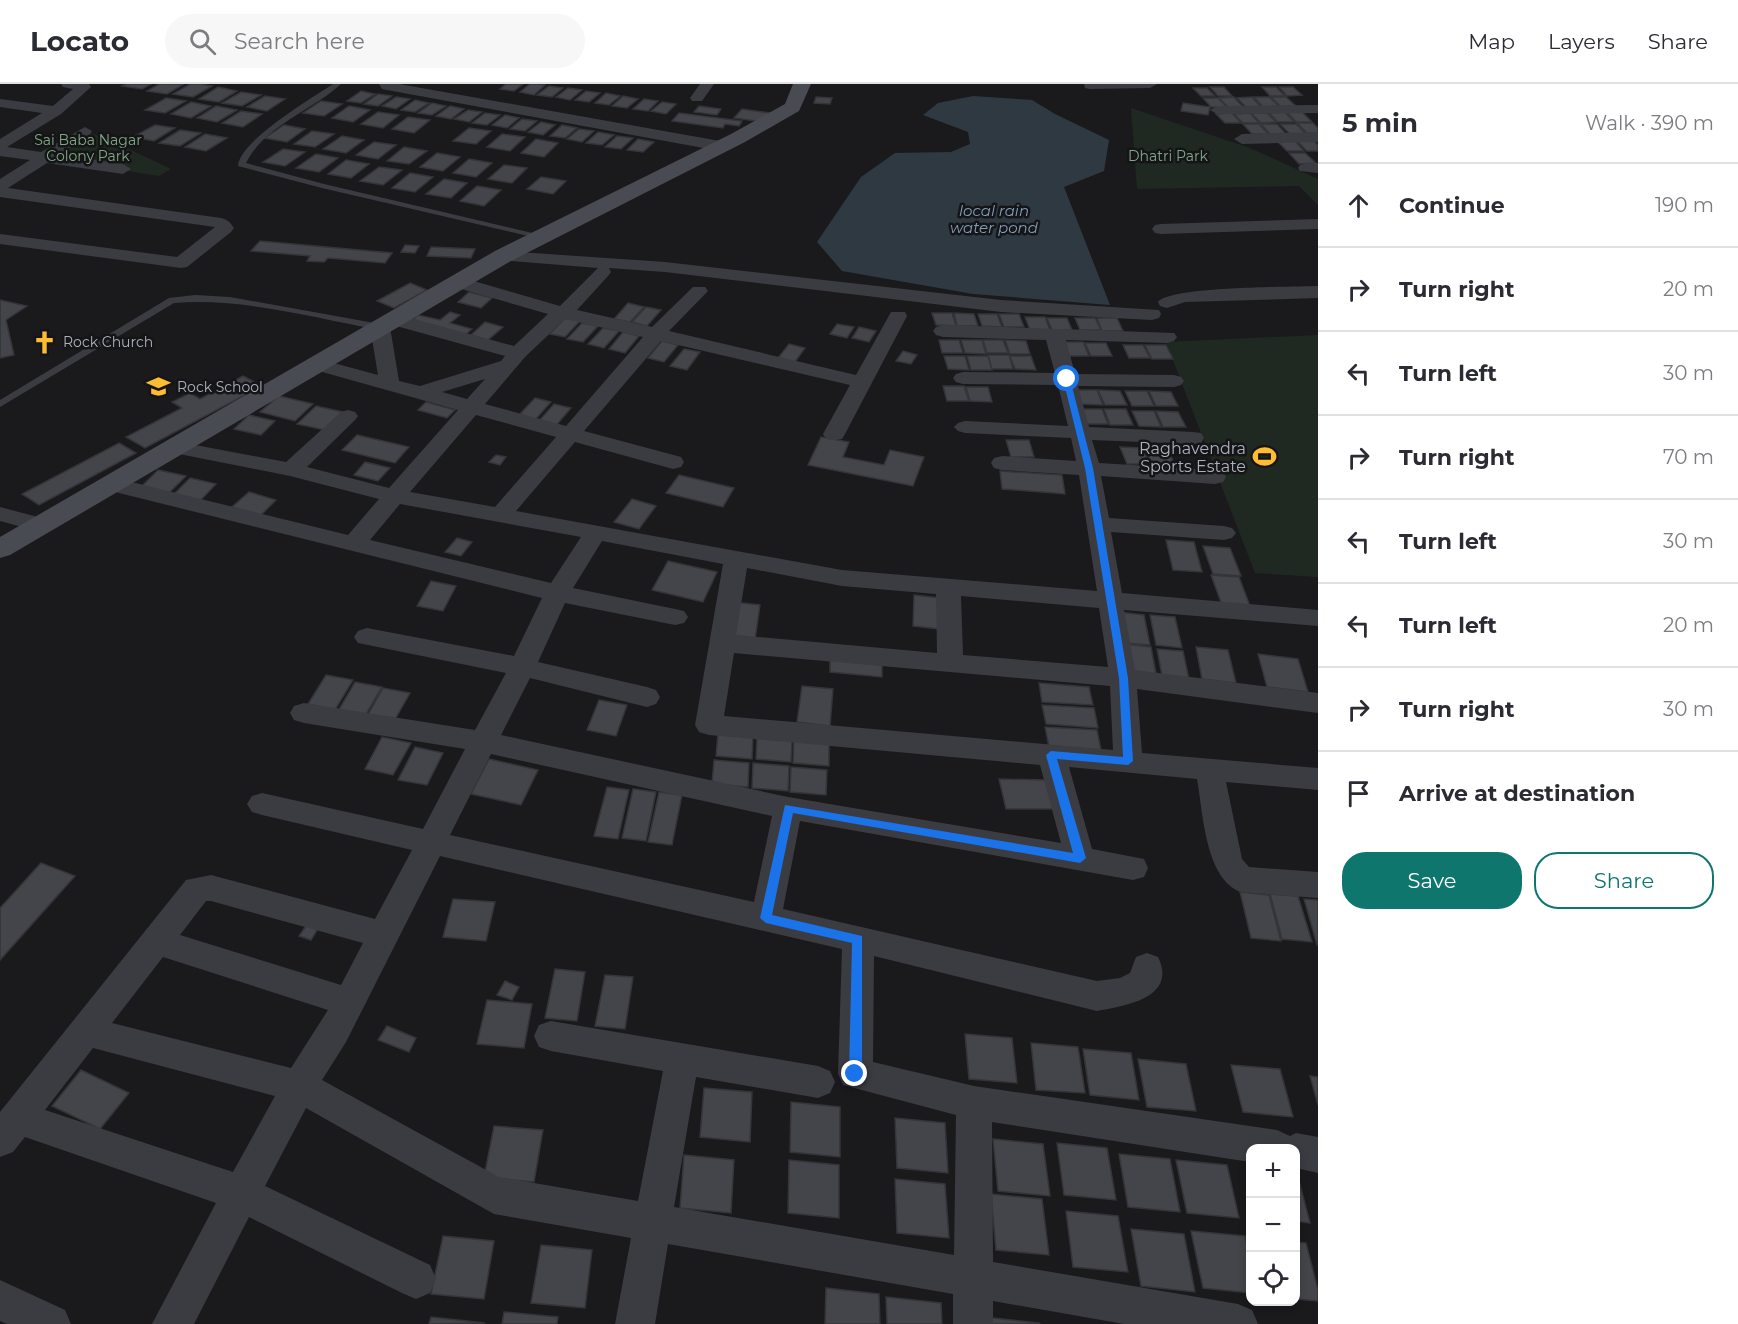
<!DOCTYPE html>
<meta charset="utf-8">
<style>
:root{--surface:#fff;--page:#f7f7f7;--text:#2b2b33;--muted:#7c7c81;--line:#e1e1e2;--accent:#0f766e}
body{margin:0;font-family:Montserrat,sans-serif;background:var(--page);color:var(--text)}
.controls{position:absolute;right:18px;bottom:18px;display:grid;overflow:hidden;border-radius:12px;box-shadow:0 3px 9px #0003}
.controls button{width:54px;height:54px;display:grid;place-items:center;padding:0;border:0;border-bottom:2px solid var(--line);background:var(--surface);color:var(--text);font:30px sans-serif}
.stop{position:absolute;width:18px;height:18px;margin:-14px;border:4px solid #1a73e8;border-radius:50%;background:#fff}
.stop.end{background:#1a73e8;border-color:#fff;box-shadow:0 2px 6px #0008}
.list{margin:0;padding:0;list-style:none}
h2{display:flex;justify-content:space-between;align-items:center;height:78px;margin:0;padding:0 24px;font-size:26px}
h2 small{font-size:20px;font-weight:400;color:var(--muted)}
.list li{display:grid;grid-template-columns:39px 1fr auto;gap:18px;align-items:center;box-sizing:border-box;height:84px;padding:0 24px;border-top:2px solid var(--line)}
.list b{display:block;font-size:22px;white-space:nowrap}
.list em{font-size:20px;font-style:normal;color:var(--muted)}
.actions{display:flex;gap:12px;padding:18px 24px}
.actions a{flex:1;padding:14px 0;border:2px solid var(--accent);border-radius:24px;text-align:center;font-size:21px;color:var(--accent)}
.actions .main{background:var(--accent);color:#fff}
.icon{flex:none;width:33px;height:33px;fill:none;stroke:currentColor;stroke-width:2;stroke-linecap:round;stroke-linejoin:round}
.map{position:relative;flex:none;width:1318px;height:1240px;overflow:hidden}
header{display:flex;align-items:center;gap:36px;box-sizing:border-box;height:84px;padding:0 30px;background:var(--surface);border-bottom:2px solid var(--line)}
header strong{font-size:28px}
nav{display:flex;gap:33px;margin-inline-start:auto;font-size:21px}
.search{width:420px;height:54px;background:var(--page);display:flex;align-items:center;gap:15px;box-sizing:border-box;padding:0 21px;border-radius:33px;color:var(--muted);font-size:22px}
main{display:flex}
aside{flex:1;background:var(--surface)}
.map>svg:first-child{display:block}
.green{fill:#202921}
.water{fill:#2f3942}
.building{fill:#44454a;stroke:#343439;stroke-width:1.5}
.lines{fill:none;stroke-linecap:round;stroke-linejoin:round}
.lane{fill:#3b3c42;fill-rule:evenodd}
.street{fill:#3b3c42;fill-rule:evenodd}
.secondary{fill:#494b52;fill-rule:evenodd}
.route{fill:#1a73e8}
.labels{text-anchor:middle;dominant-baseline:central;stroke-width:5;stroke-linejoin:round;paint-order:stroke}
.far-park-label{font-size:14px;fill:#82a985;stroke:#151518}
.far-poi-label{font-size:14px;fill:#acb1bd;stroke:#151518;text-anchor:start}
.far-water-label{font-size:15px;font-style:italic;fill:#829eb9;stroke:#151518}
.poi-label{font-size:16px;fill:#acb1bd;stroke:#151518;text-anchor:end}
</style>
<header>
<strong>Locato</strong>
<div class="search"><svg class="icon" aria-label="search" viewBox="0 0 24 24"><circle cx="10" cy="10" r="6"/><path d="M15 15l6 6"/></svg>Search here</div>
<nav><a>Map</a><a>Layers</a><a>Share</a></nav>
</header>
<main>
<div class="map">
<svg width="1318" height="1240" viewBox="0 0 1318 1240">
<rect width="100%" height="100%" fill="#1a1a1d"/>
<path class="green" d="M1131,24l119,40 68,31v26l-19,-19 -162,3z
M85,47l27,10 59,28 -12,7 -116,-18z
M1318,251v242l-63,-4 -89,-231z"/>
<path class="water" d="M973,12l59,4 23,14 54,26 -5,31 -40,16 46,118 -137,-11 -131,-23 -25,-29 44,-65 34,-24 56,-1 19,-8 -2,-12 -45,-17 15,-12z"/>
<path class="building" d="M127,0h24l-9,5 -20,-3z
M159,0h25l-17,10 -20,-3z
M190,0h11l11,2 -19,11 -20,-3z
M506,0h17l-9,7 -14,-2z
M530,0h7l8,1 -11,10 -14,-3z
M549,2l14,2 -11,9 -15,-2z
M218,3l19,4 -18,11 -20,-3z
M1210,3h14l8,9h-14z
M1262,3h14l9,9h-15z
M1279,3h14l9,8 -15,1z
M568,4l14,2 -12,10 -14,-3z
M1193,4h14l8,8h-14z
M361,7l14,3 -14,9 -14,-2z
M586,7l14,2 -11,9 -14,-2z
M241,8l20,3 -19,11 -20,-3z
M606,9l14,3 -11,9 -14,-2z
M378,10l14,2 -14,10 -14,-2z
M265,12l20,3 -18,12 -20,-4z
M623,12l15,3 -11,9 -15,-2z
M396,13l14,2 -14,10 -14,-3z
M816,13l16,1 -2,6 -16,-1z
M1234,13l9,10h-15l-9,-9z
M1252,13l9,10h-15l-9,-9z
M1254,13h15l10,9 -16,1z
M1271,13h15l10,9h-16z
M166,14l20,3 -21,12 -20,-3z
M1203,14h15l9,9h-16z
M644,15l14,2 -10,10 -15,-2z
M415,16l14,3 -14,9 -14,-2z
M321,17l21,3 -18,12 -21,-3z
M191,18l20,4 -20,12 -20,-4z
M662,18l14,2 -10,10 -15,-3z
M432,19l14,3 -14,9 -14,-2z
M1183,19l27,4 -2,8 -27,-4z
M216,22l21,4 -20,12 -20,-4z
M349,22l21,4 -17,12 -21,-4z
M450,22l14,3 -13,10 -15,-3z
M699,22l22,3 -4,6 -23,-3z
M742,25l28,4 -7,9 -29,-4z
M468,26l14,2 -13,10 -15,-3z
M241,27l21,3 -19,13 -21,-4z
M378,28l21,3 -16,13 -22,-4z
M1285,28l9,10h-16l-9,-9z
M1287,28h15l10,10h-16z
M485,29l15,2 -13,10 -15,-2z
M679,29l63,8 -3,5 -14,-2 -2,4 -51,-7z
M1232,29l9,10h-16l-9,-9z
M1250,29l9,10h-16l-9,-9z
M1251,29h16l9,9 -15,1z
M505,31l14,3 -12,10 -15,-3z
M408,33l22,3 -16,13 -22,-4z
M522,35l15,2 -12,10 -15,-2z
M541,38l14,3 -12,10 -15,-3z
M1297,39h16l5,5v5h-11z
M1243,40h16l9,10h-16z
M1261,40h16l9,10h-16z
M1280,40h16l10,10h-16z
M155,41l20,3 -21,13 -21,-4z
M284,41l21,4 -18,13 -22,-4z
M562,41l15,3 -12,10 -15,-2z
M469,44l22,3 -15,13 -23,-3z
M579,45l15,2 -12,11 -15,-3z
M180,46l21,3 -21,13 -21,-3z
M312,47l22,3 -19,13 -21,-3z
M598,48l16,3 -12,10 -16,-2z
M205,50l22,4 -21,13 -21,-4z
M502,50l23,3 -15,14 -23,-4z
M342,52l22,4 -18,13 -23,-4z
M617,52l16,2 -12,11 -16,-2z
M536,55l22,4 -14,14 -23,-4z
M638,55l16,3 -11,10 -16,-2z
M1294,56l10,11h-17l-10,-10z
M1313,56l5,5v6h-11l-10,-10z
M374,58l22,3 -18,14 -22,-4z
M404,63l23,4 -18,13 -22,-3z
M283,65l22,3 -20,14 -22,-4z
M437,69l23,4 -17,14 -23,-4z
M1289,69h16l11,10 -17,1z
M316,70l22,4 -19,14 -23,-4z
M469,75l23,4 -16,14 -23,-4z
M346,76l23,4 -18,14 -23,-4z
M504,81l23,3 -15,15 -24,-4z
M379,83l23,3 -19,15 -23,-4z
M410,89l23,4 -18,15 -23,-4z
M541,93l25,4 -13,13 -26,-5z
M444,95l23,4 -16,15 -25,-4z
M477,102l24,4 -17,16 -24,-5z
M260,157l132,12 -7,10 -57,-5 -4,4 -17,-1 3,-5 -59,-5z
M405,161l14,1 -4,7 -14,-1z
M431,163l44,2 -4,9 -44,-2z
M410,199l17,7 -33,18 -17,-7z
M469,208l23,6 -11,10 -23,-6z
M0,216l27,6 -21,14 8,35 -14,3z
M628,219l16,4 -14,15 -16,-3z
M646,223l15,3 -14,16 -15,-4z
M450,228l10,3 -10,8 22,6 -7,6 -54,-14 7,-6 22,5z
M932,229h20l4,13 -20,-1z
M954,229l20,1 4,12h-21z
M978,230h19l5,13 -20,-1z
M999,230h20l5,13h-20z
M1025,233h20l5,13h-20z
M565,234l15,3 -15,16 -15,-3z
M1047,234h20l5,12h-20z
M1075,234h20l6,12h-21z
M1097,234h20l6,13h-21z
M485,238l18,5 -15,13 -17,-5z
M582,239l16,3 -15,16 -16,-3z
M837,240l17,3 -7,11 -17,-4z
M859,243l17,4 -7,11 -17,-4z
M603,244l16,3 -15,17 -16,-4z
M623,248l16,4 -14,17 -16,-4z
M939,256h20l4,13h-21z
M961,256h21l4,14 -21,-1z
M983,256h20l5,13h-21z
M1005,256l21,1 4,13h-20z
M662,257l16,4 -14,17 -16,-4z
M1063,258h20l6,14h-21z
M1085,259h21l6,13h-21z
M789,260l16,4 -10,14 -17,-4z
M1123,261h20l7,13h-21z
M1145,261h21l7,14h-21z
M684,265l16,3 -13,18 -17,-4z
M903,267l14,4 -6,9 -15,-3z
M988,271h21l4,14h-21z
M944,272h21l4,14 -21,-1z
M967,272h21l4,14h-21z
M1010,272h21l5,14 -21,-1z
M243,292l19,10 -117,62 -19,-11 56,-29 -10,-6 18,-9 10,6z
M943,302h21l5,15h-22z
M966,303h22l4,15 -22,-1z
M1075,306h22l6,15 -22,-1z
M1098,306l22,1 7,14h-22z
M1125,307h22l7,15h-22z
M1149,307l22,1 7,14h-22z
M279,312l34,8 -18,17 -35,-9z
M535,314l16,4 -17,19 -17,-4z
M426,318l29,8 -8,8 -29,-8z
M554,320l17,4 -17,20 -17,-5z
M316,322l27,6 -18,18 -28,-6z
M1079,325h23l6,15h-22z
M1104,325h22l7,16h-23z
M1132,327h22l7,16 -22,-1z
M1156,327l22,1 8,15h-23z
M249,331l26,6 -14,14 -27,-6z
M357,351l52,12 -14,16 -53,-13z
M821,353l28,5 -6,15 41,8 6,-15 34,7 -11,29 -105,-21z
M1006,356h23l5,17h-23z
M119,359l17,10 -97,52 -17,-11z
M1120,363l22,1 8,16h-23z
M1145,364h22l8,17h-23z
M496,371l10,2 -6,8 -11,-3z
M365,378l25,6 -12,13 -24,-6z
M158,386l28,6 -17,17 -28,-6z
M1000,387l62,4 3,19 -63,-5z
M679,391l55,13 -11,19 -57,-14z
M190,394l26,6 -19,20 -27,-6z
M249,408l27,8 -15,15 -29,-8z
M632,415l24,7 -17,23 -25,-7z
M457,454l15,4 -11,14 -16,-4z
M1166,456l28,2 8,30 -29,-2z
M1203,462l27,2 11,28 -28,-2z
M668,477l49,11 -14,30 -51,-12z
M1211,491l28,2 11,29 -28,-1z
M431,497l25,5 -13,25 -26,-5z
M914,511l26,3 -1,31 -26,-3z
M733,518l27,3 -5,35 -28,-2z
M1119,528l25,3 6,30 -26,-2z
M1150,531l25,2 7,31 -26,-3z
M1125,560l26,3 6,32 -27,-3z
M1196,563l32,3 8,33 -34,-4z
M1157,565l26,2 7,33 -27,-3z
M1258,570l40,5 10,33 -41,-5z
M830,576l52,5v12l-52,-5z
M326,591l27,5 -18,30 -27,-6z
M355,598l27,5 -17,29 -27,-5z
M1039,599l50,4 4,18 -51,-3z
M802,602l31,3 -3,37 -33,-4z
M383,604l27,5 -17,30 -27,-5z
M599,616l28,5 -11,31 -29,-6z
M1042,621l52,3 4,20 -52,-4z
M1045,643l52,3 4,20 -52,-3z
M718,649l35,2 -1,24 -36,-3z
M757,652l35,2 -1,24 -35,-3z
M382,653l29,6 -18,32 -28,-6z
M794,655l35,3v24l-36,-3z
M415,663l28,6 -16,32 -29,-5z
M489,675l49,11 -17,35 -50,-11z
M714,676l35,3 -1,24 -36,-3z
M753,679l36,3 -1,25 -36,-3z
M791,683l36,3 -1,25 -36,-3z
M999,695l47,1 8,29h-48z
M607,703l22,3 -11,49 -24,-3z
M633,705l23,3 -10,49 -24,-3z
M659,708l23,3 -10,50 -24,-3z
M41,779l34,13 -75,84v-52z
M1240,808l29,3 12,46 -30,-3z
M1270,810l28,2 14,46 -30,-3z
M453,815l42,3 -9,39 -43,-4z
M1304,815l14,1v45h-1z
M308,839l11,4 -8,13 -12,-4z
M555,885l30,3 -8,49 -32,-3z
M605,891l28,2 -8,52 -30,-3z
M505,897l14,6 -7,13 -15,-5z
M487,916l45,4 -8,44 -47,-4z
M387,942l29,12 -7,14 -31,-12z
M965,950l47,4 5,45 -48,-4z
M1031,959l47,4 7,46 -49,-3z
M1083,965l48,4 8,47 -49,-5z
M1138,975l48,5 10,47 -49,-4z
M1231,981l49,4 13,48 -50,-5z
M81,986l48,23 -29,36 -48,-23z
M1310,992l8,1v28z
M704,1004l48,4 -2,50 -50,-5z
M791,1018l49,5v50l-50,-5z
M895,1034l50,5 3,50 -51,-5z
M494,1042l49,4 -9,52 -50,-5z
M993,1055l50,5 7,52 -52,-5z
M1057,1059l50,5 9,52 -52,-5z
M1119,1070l51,5 10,53 -52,-5z
M684,1071l50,5 -3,53 -51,-5z
M789,1076l50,5v53l-51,-5z
M1176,1076l51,5 12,53 -52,-5z
M1296,1085l14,54 -14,-2z
M895,1095l50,5 4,54 -52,-5z
M991,1110l51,5 7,56 -53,-5z
M1066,1127l52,5 10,56 -55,-5z
M1131,1145l53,5 11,58 -54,-6z
M1191,1147l54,5 5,25v32l-47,-5z
M443,1152l51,5 -10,58 -53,-5z
M1296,1158l10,1 12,47v11l-22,-2z
M541,1161l51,5 -7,58 -54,-5z
M826,1204l53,6 1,30h-55z
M886,1213l55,6 1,21h-55z
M504,1228l54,5 -1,7h-55z
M431,1233l54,6 -56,1z
M984,1233l55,6 1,1h-56z"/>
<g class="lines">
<path class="lane" d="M333,0h8c-29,27 -76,41 -95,79l78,21 221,52v4l-223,-52 -84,-22c1,-25 74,-68 95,-82z
M195,211l35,2 150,27 5,3 -5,3c-65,-12 -140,-33 -206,-27l-174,104v-7l169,-102z"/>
<path class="street" d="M61,0h28l2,3 -30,27 -54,33 34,5 44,-25 7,4 -2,3 -31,21 64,9 8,5 -8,5 -76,-11 -39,25 213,30c7,2 9,4 13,10l-3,4 -44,35 -6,1 -181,-24v-10l177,23 38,-30 -215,-30v-18l30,-19 -30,-4v-17l42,-26 -42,-6v-8l53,7 20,-17 -10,-2z
M379,0h20l321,57 8,5 -8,5 -333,-61 -5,-1z
M700,0h14l-12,17h-10l-2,-3z
M1084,0h73l-7,4 -60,1 -5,-1z
M1318,21v8l-101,1 -7,-4 7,-4z
M1318,48v10l-76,2 -8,-5 8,-5z
M1306,79h12v10l-18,-2 -2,-3 2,-3z
M1318,135v10l-157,5 -6,-1 -3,-4 3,-4 6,-1z
M503,167l162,11 336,38 158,10 2,4 -2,4 -7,2 -151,-8 -336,-40 -56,-4 2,4 -3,4 -31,34 75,17 41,-40h12l3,4 -39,40 187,44 35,-63h14l2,4 -62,118 -3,5 -8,1 -8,-1 -3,-5 27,-49 -189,-44 -77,90 97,26 3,5 -3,5 -8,2 -98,-27 -59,69 326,59 255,21 -18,-116 -77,-5 -8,-2 -3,-5 3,-5 8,-2 74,5 -5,-23 -106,-5 -7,-2 -4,-4 4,-4 7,-2 103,5 -10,-41 -95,-1 -7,-2 -3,-4 3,-4 7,-2 92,1 -9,-33 -103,-3 -7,-2 -3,-4 3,-4 7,-2 231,8 3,4 -3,4 -7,2 -101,-3 9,34 99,1 7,2 3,4 -3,4 -7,2 -96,-1 11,41 104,5 8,1 3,5 -3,5 -8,1 -101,-4 7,23 116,7 8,2 3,5 -3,5 -8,2 -114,-8 8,42 115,8 8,2 4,5 -4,5 -8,2 -113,-8 11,61 196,17v16l-194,-16 11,60 183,23v20l-181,-24 5,64 176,15v22l-92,-8 16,77 7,8 69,5v26l-77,-6c-36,-13 -38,-80 -44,-113l-128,-12 23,82 52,10 4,9 -4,9 -11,3 -333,-59 -17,88 314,72 23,-3 10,-5 6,-16 11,-4 11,4c20,41 -33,49 -61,54l-223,-55 -1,106 101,24 303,44 13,6 6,-3 22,4v36l-22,-5v-20h-46v14l-258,-40 1,140 245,42 14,6 6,14h-134l-131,-23v23h-40v-30l-285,-50 -13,80h-40l16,-86 -137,-24 -188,-106 -41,78 165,79 6,14 -6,14 -14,6 -14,-6 -153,-76 -55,107h-42l64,-121 -191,-66 -12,15 -13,5v-45l186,-232 25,-5 164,44 37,-69 -150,-35 -10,-3 -5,-8 5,-8 10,-3 161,36 42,-80 -161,-26 -10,-3 -4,-7 4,-7 10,-3 171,27 31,-57 -148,-30 -4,-6 4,-6 9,-3 147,28 28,-58 -439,-109 -3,-5 3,-5 8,-2 237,58 31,-36 -89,-23 -116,-23 -8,-1 -3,-5 3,-5 8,-1 112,21 55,-50 7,-2 7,2 3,4 -3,4 -48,47 82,21 69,-78 -150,-42 -3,-4 3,-4 7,-2 63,17 -8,-48 3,-4h14l3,4 9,54 21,5 81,-25 4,-5 -116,-32 -2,-4 2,-4 7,-2 118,32 34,-32 -97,-28 -3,-4 3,-4h12l97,28 38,-38 -101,-8 -3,-4 3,-4zM565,235l78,18 -77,89 -81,-22 40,-47zM485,295l-18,20 -25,-7zM476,331l80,22 -61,70 -85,-15zM400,420l181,33 -30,46 -181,-43zM602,457l121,23 -28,161 4,7 10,3 331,30 21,78 -273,-46 -287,-62 29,-57 117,29 9,-3 4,-7 -4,-7 -9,-3 -109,-25 27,-59 110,22 9,-2 4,-6 -4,-6 -9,-2 -102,-21zM747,484l95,18 94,8 1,59 -201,-18zM961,512l138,12 9,59 -145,-12zM734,569l376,33 3,64 -389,-34zM491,670l281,62 -18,86 -304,-67zM440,772l402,93 -4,125 5,11 113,30 -2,140 -280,-48 22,-130 122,21 12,-5 5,-11 -5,-11 -12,-5 -267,-45 -12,4 -5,11 5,11 12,4 112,20 -25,130 -139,-24 -177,-97 24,-38zM206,817h5l152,42 -22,42 -161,-50zM163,873l165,53 -37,58 -179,-45zM93,964l182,48 -42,76 -188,-62z
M1318,202v12l-133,4 -18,6 -7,-2 -2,-4c11,-16 135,-15 160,-16z
M0,423l49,13 4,5 -4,5 -8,2 -41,-11z
M0,1196l65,30 6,14h-64l-7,-3z"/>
<path class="secondary" d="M793,0h18l-12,27 -54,31 -234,119 -501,294 -10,3v-21l495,-286 236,-117 54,-30z"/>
</g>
<path class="route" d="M1067,293l3,2 23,89 35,210 5,83 -5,4 -71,-6 29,99 -6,5 -287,-50 -21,102 90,21v138l-7,6 -6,-6 3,-131 -86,-20 -6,-5 25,-113 288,48 -27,-98 5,-4 72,6 -4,-79 -34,-210 -22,-89z"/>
<defs>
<symbol id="church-bare" viewBox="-9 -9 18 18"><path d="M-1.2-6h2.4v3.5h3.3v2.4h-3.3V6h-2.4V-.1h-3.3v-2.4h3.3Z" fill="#fdbc32" stroke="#151518" stroke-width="2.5" paint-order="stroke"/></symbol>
<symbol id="school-bare" viewBox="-9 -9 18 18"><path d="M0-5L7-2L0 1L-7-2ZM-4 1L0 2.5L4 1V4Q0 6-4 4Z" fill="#fdbc32" stroke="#151518" stroke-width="2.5" paint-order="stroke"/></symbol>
<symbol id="stadium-bare" viewBox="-9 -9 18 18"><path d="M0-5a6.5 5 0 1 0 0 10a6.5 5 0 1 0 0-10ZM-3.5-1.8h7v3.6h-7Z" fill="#fdbc32" stroke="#151518" stroke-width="2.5" paint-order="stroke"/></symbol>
</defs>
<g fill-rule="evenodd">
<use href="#church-bare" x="28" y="242" width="33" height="33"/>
<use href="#school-bare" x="142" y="286" width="33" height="33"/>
<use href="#stadium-bare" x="1248" y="356" width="33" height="33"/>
</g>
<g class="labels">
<g class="far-park-label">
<text x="88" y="56">Sai Baba Nagar<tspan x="88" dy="16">Colony Park</tspan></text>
<text x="1168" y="72">Dhatri Park</text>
</g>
<g class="far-poi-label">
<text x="63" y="258">Rock Church</text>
<text x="177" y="303">Rock School</text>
</g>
<g class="far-water-label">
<text x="994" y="126">local rain<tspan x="994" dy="17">water pond</tspan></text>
</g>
<g class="poi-label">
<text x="1246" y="364">Raghavendra<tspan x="1246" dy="18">Sports Estate</tspan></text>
</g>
</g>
</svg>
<div class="controls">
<button>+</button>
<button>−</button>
<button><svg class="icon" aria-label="locate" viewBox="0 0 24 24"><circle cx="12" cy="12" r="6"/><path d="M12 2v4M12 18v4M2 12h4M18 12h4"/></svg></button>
</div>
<div class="stop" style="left:1067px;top:295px"></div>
<div class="stop end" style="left:855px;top:990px"></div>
</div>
<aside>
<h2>5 min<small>Walk · 390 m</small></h2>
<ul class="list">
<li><svg class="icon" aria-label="ahead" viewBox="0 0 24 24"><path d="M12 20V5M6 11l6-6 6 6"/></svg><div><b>Continue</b></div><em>190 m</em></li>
<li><svg class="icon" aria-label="right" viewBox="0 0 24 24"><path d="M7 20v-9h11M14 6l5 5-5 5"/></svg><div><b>Turn right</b></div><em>20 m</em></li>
<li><svg class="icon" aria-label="left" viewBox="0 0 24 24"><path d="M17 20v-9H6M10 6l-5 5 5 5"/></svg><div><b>Turn left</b></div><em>30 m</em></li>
<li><svg class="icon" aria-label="right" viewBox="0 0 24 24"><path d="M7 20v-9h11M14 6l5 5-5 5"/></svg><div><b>Turn right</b></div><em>70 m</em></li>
<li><svg class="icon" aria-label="left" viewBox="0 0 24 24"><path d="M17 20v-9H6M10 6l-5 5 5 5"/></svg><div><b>Turn left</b></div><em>30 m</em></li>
<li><svg class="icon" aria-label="left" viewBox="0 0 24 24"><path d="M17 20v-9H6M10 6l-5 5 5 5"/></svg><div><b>Turn left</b></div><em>20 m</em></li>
<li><svg class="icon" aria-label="right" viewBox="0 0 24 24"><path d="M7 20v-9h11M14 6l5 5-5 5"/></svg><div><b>Turn right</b></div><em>30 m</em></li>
<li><svg class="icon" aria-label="arrive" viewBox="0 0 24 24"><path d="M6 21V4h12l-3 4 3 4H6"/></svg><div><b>Arrive at destination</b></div></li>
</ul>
<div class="actions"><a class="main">Save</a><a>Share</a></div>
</aside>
</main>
